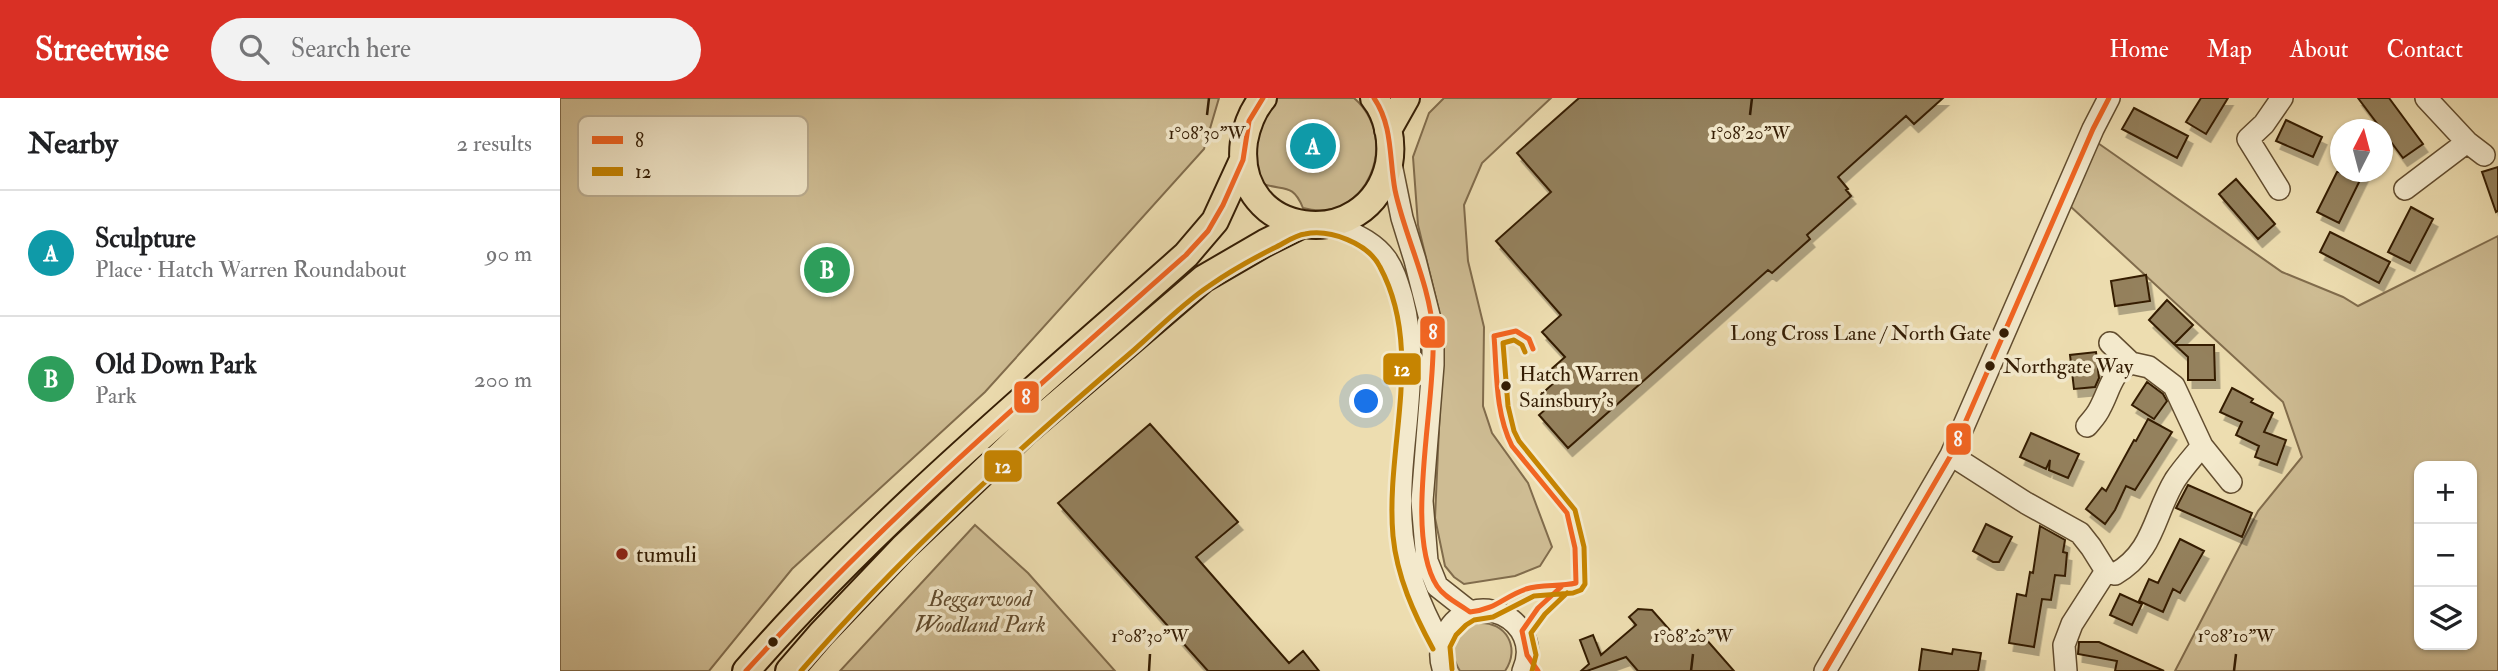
<!DOCTYPE html>
<meta charset="utf-8">
<style>
:root{--surface:#fff;--page:#f2f2f2;--text:#202124;--muted:#757577;--line:#e0e0e0;--accent:#d93025}
body{margin:0;font-family:"IM FELL Double Pica",serif;background:var(--page);color:var(--text)}
.controls{position:absolute;right:21px;bottom:21px;display:grid;overflow:hidden;border-radius:14px;box-shadow:0 2px 5px #0004}
.controls button{width:63px;height:63px;display:grid;place-items:center;padding:0;border:0;border-bottom:2px solid var(--line);background:var(--surface);color:var(--text);font:35px sans-serif}
.compass{position:absolute;left:1770px;top:21px;width:63px;height:63px;border-radius:50%;background:var(--surface);box-shadow:0 2px 5px #0004;rotate:6deg}
.you{position:absolute;left:807px;top:304px;width:24px;height:24px;margin:-18px;border:5px solid #fff;border-radius:50%;background:#1a73e8;box-shadow:0 0 0 10px #1a73e833}
.badge{display:grid;place-items:center;width:46px;height:46px;border-radius:50%;background:var(--accent);color:#fff;font-size:23px;font-weight:700}
.pin{position:absolute;translate:-50% -50%;border:4px solid #fff;box-shadow:0 2px 7px #0006}
.list{margin:0;padding:0;list-style:none}
h2{display:flex;justify-content:space-between;align-items:center;height:91px;margin:0;padding:0 28px;font-size:30px}
h2 small{font-size:23px;font-weight:400;color:var(--muted)}
.list li{display:grid;grid-template-columns:46px 1fr auto;gap:21px;align-items:center;box-sizing:border-box;height:126px;padding:0 28px;border-top:2px solid var(--line)}
.list b{display:block;font-size:26px;white-space:nowrap}
.list p{margin:0;font-size:23px;white-space:nowrap;color:var(--muted)}
.list em{font-size:23px;font-style:normal;color:var(--muted)}
.icon{flex:none;width:38px;height:38px;fill:none;stroke:currentColor;stroke-width:2;stroke-linecap:round;stroke-linejoin:round}
.map{position:relative;flex:none;width:1938px;height:573px;overflow:hidden}
header{display:flex;align-items:center;gap:42px;box-sizing:border-box;height:98px;padding:0 35px;background:var(--accent);color:#fff}
header strong{font-size:33px}
nav{display:flex;gap:38px;margin-inline-start:auto;font-size:24px}
.search{width:490px;height:63px;background:var(--page);display:flex;align-items:center;gap:18px;box-sizing:border-box;padding:0 24px;border-radius:38px;color:var(--muted);font-size:26px}
main{display:flex}
aside{flex:1;background:var(--surface)}
.map>svg:first-child{display:block}
.green{fill:#cebc93;stroke:#816c4c;stroke-width:2;fill-rule:evenodd}
.building{fill:#94815d;stroke:#341d04;stroke-width:2;filter:url(#shadow)}
.lines{fill:none;stroke-linecap:round;stroke-linejoin:round}
.minor-casing{stroke:#624d2f;stroke-width:24}
.major-casing{stroke:#341d04;stroke-width:30}
.minor{stroke:#f3e9cc;stroke-width:21}
.major{stroke:#edddb0;stroke-width:26}
.bus-1-casing{stroke:#f3e9cc;stroke-width:10}
.bus-2-casing{stroke:#f3e9cc;stroke-width:10}
.bus-1{stroke:#f26522;stroke-width:5}
.bus-2{stroke:#c68401;stroke-width:5}
.ticks{fill:none;stroke:#341d04;stroke-width:2.5}
.bus-dot{fill:#341d04;stroke:#f3e9cc;stroke-width:2.5}
.poi-dot{fill:#8f2418;stroke:#f3e9cc;stroke-width:2.5}
.labels{text-anchor:middle;dominant-baseline:central;stroke-width:7;stroke-linejoin:round;paint-order:stroke}
.bus-label{font-size:21px;fill:#341d04;stroke:#f3e9cc;text-anchor:start}
.poi-label{font-size:23px;fill:#341d04;stroke:#f3e9cc;text-anchor:start}
.park-label{font-size:23px;font-style:italic;fill:#624d2f;stroke:#f3e9cc}
.key{fill:#f3e9cc;stroke:#baac90;stroke-width:2}
.key-label{font-size:19px;fill:#341d04}
.ticks-label{font-size:18px;text-anchor:middle;fill:#341d04;stroke:#f3e9cc;stroke-width:7;stroke-linejoin:round;paint-order:stroke}
.line-badge{stroke:#f3e9cc;stroke-width:2.5}
.badge-label{font-size:19px;text-anchor:middle;font-weight:bold;fill:#fff}
</style>
<header>
<strong>Streetwise</strong>
<div class="search"><svg class="icon" aria-label="search" viewBox="0 0 24 24"><circle cx="10" cy="10" r="6"/><path d="M15 15l6 6"/></svg>Search here</div>
<nav><a>Home</a><a>Map</a><a>About</a><a>Contact</a></nav>
</header>
<main>
<aside>
<h2>Nearby<small>2 results</small></h2>
<ul class="list">
<li><span class="badge" style="background:#0f9aa8">A</span><div><b>Sculpture</b><p>Place · Hatch Warren Roundabout</p></div><em>90 m</em></li>
<li><span class="badge" style="background:#2e9e5b">B</span><div><b>Old Down Park</b><p>Park</p></div><em>200 m</em></li>
</ul>
</aside>
<div class="map">
<svg width="1938" height="573" viewBox="0 0 1938 573">
<defs>
<filter id="shadow"><feDropShadow dx="4.5" dy="8" stdDeviation="0" flood-color="#0004"/></filter>
</defs>
<rect width="100%" height="100%" fill="#edddb0"/>
<filter id="stains"><feTurbulence type="fractalNoise" baseFrequency=".00286" numOctaves="4"/><feColorMatrix values="0 0 0 0 .2 0 0 0 0 .09 0 0 0 0 .02 0 0 0 .5 -.17"/></filter>
<radialGradient id="worn" r=".72"><stop offset=".6" stop-color="#630" stop-opacity="0"/><stop offset="1" stop-color="#630" stop-opacity=".3"/></radialGradient>
<path class="green" d="M0,0h659l-15,51 -219,243 -193,177 -83,102h-149z
M713,0h81c48,42 12,128 -51,110 -10,-25 -19,-17 -40,-24l-13,-38z
M884,0h107l-69,65 -18,42 4,56 16,66 -1,79 9,27 36,50 24,64 -12,19 -25,10 -51,8 -10,-7 -9,-11 -10,-48 8,-179 -4,-28 -21,-86 -5,-68 16,-44z
M1535,43l187,131 61,25 15,9 140,-70v435h-323l83,-160 44,-54 -19,-55 -213,-196zM1859,368h53v179h-53z
M415,427l53,48 87,98h-275z
M918,525c28,-2 43,25 27,48h-45c-13,-20 -5,-42 18,-48z"/>
<path class="building" d="M1019,0h364l-29,26 -8,-8 -68,61 10,12 -2,1 5,6 -44,39 3,4 -38,34 -4,-3 -200,178 -29,-33 7,-6 -9,-11 19,-17 -8,-9 17,-15 -23,-25 19,-17 -65,-74 55,-49 -34,-39z
M1641,0h27l-22,36 -20,-12z
M1798,0h31l34,46 -20,14z
M1574,10l54,28 -11,22 -55,-29z
M1726,22l36,17 -9,20 -37,-16z
M1938,69v44l-2,1 -14,-40z
M1777,74h27l-25,51 -22,-11z
M1676,81l39,45 -17,15 -39,-45z
M1851,109l22,12 -23,44 -22,-11z
M1770,134l60,30 -11,21 -59,-31z
M1586,177l4,26 -35,5 -4,-25z
M1607,202l26,25 -19,19 -25,-24z
M1615,247h39l1,35h-27v-23z
M1536,254l3,26 -4,9 -21,2 -4,-34z
M1587,284l16,12 4,7 -13,18 -22,-14z
M1672,290l21,11 -2,3 22,11 -9,19 22,8 -9,25 -22,-8 4,-11 -23,-11 6,-13 -22,-10z
M1588,321l24,13 -37,58 -9,-4 -11,24 -10,14 -19,-15 16,-21 4,3 28,-51 2,1z
M590,326l88,98 -42,35 93,106 14,-12 16,20h-111l-150,-168z
M1471,335l48,21 -11,24 -19,-8 1,-10 -4,9 -26,-12z
M1628,387l64,28 -10,24 -66,-29z
M1426,426l26,13 -13,25h-6l-20,-11z
M1480,428l25,14 -2,12 4,1 -2,23 -10,-1 -4,25 -9,-1 -8,48 -25,-4 8,-49 9,2 4,-24 3,1z
M1620,441l24,12 -24,42 -7,-4 -10,23 -24,-11 10,-22 9,4z
M1560,496l22,10 -10,21 -22,-10z
M1078,511l14,1 30,34 16,-14 36,41h-96l-12,-14 -39,14h-6l8,-7 -9,-24 13,-5 8,20 35,-30 -7,-8z
M1519,544h20l65,29h-49l2,-10 -39,-7z
M1362,551l30,5 1,-5 28,4 -3,18h-59z"/>
<g class="lines">
<defs>
<path id="minor" d="M1866,0l41,44
M830,61l12,59 13,42 18,71v34l-11,136 5,60 10,25 33,26
M1719,91l-31,-50 16,-15 18,-26
M1845,91l62,-47 17,13
M773,126c18,9 40,17 53,35 8,11 12,26 16,39 20,74 -5,147 -1,222 2,46 18,85 40,125
M1550,245l21,20 18,4 25,19 28,60 29,36
M1527,328c4,-5 10,-11 13,-18 10,-18 11,-36 31,-45
M1391,357l75,48 54,30 11,14 15,24 9,3c39,-22 39,-60 60,-94 8,-12 18,-23 27,-34
M884,573c-5,-13 -4,-25 2,-37 25,-50 100,-14 77,37
M1265,573l126,-216 142,-326 16,-31
M1506,573l-2,-26 8,-21 34,-53"/>
<path id="major" d="M703,0c-11,13 -16,27 -19,43 -13,99 125,115 145,23 4,-22 -1,-49 -15,-66
M828,32l18,-32
M186,573c133,-153 290,-282 440,-416l29,-34 28,-61
M229,573l32,-37 82,-86 124,-118 176,-151 62,-36 36,-18"/>
</defs>
<use href="#minor" class="minor-casing"/>
<use href="#major" class="major-casing"/>
<use href="#minor" class="minor"/>
<use href="#major" class="major"/>
<defs>
<path id="bus-1" d="M814,0c19,28 15,60 21,92 10,48 35,93 38,143 4,66 -30,200 4,253 7,11 22,18 33,26 27,-3 33,-15 56,-23 16,-5 33,-2 50,-6l-1,-35 -8,-35 -55,-67c-17,-34 -15,-73 -18,-110l22,-5 13,8 4,10
M186,573c136,-150 289,-282 440,-416l22,-24 15,-26 20,-45 6,-39 14,-23
M978,573l-11,-16 -5,-24 16,-23 23,-21
M1265,573l126,-216 142,-326 16,-31"/>
<path id="bus-2" d="M892,571l-2,-22 6,-12 10,-10 8,-5 19,-3 41,-21 39,-3 8,-3 4,-6 -1,-37 -9,-37 -56,-69 -5,-10 -6,-25 -5,-63 11,-3 8,5 3,7
M241,573c101,-117 216,-221 333,-321 24,-21 48,-46 75,-64 20,-14 43,-27 65,-38 9,-4 21,-13 31,-14 25,-5 63,9 75,33 45,84 5,180 13,269 4,41 21,78 40,113
M972,573l4,-16 -5,-22 14,-19 22,-21"/>
</defs>
<use href="#bus-1" class="bus-1-casing"/>
<use href="#bus-2" class="bus-2-casing"/>
<use href="#bus-1" class="bus-1"/>
<use href="#bus-2" class="bus-2"/>
</g>
<path class="ticks" d="M647,17l2,-17M1190,17l2,-17M589,573l1,-17M1131,573l2,-17M1674,573l2,-17"/>
<g class="bus-dot">
<circle cx="1444" cy="235" r="6"/>
<circle cx="1430" cy="268" r="6"/>
<circle cx="946" cy="288" r="6"/>
<circle cx="213" cy="544" r="6"/>
</g>
<circle class="poi-dot" cx="62" cy="456" r="7"/>
<g class="labels">
<g class="bus-label">
<text x="1431" y="235" text-anchor="end">Long Cross Lane / North Gate</text>
<text x="1443" y="268">Northgate Way</text>
<text x="959" y="276">Hatch Warren<tspan x="959" dy="26">Sainsbury's</tspan></text>
</g>
<g class="poi-label">
<text x="76" y="456">tumuli</text>
</g>
<g class="park-label">
<text x="420" y="500">Beggarwood<tspan x="420" dy="26">Woodland Park</tspan></text>
</g>
</g>
<rect x="18" y="18" width="230" height="80" rx="10" class="key"/>
<rect x="32" y="38" width="31" height="8" fill="#f26522"/>
<rect x="32" y="69" width="31" height="9" fill="#c68401"/>
<g class="key-label">
<text x="75" y="49">8</text>
<text x="75" y="80">12</text>
</g>
<g class="ticks-label">
<text x="647" y="41">1°08'30"W</text>
<text x="1190" y="41">1°08'20"W</text>
<text x="590" y="544">1°08'30"W</text>
<text x="1133" y="544">1°08'20"W</text>
<text x="1676" y="544">1°08'10"W</text>
</g>
<g class="line-badge">
<rect x="859" y="217" width="27" height="34" rx="7" fill="#f26522"/>
<rect x="822" y="254" width="40" height="34" rx="7" fill="#c68401"/>
<rect x="453" y="282" width="27" height="34" rx="7" fill="#f26522"/>
<rect x="1385" y="324" width="27" height="34" rx="7" fill="#f26522"/>
<rect x="423" y="351" width="40" height="34" rx="7" fill="#c68401"/>
</g>
<g class="badge-label">
<text x="873" y="241">8</text>
<text x="842" y="278">12</text>
<text x="466" y="306">8</text>
<text x="1398" y="348">8</text>
<text x="443" y="375">12</text>
</g>
<rect width="100%" height="100%" filter="url(#stains)"/>
<rect width="100%" height="100%" fill="url(#worn)"/>
</svg>
<div class="controls">
<button>+</button>
<button>−</button>
<button><svg class="icon" aria-label="layers" viewBox="0 0 24 24"><path d="M12 4l9 5-9 5-9-5zM3 14l9 5 9-5"/></svg></button>
</div>
<svg class="compass" viewBox="-18 -18 36 36"><path d="M0-13l5 13h-10z" fill="#e53935"/><path d="M0 13l5-13h-10z" fill="#757577"/></svg>
<div class="you"></div>
<div class="pin badge" style="left:753px;top:48px;background:#0f9aa8">A</div>
<div class="pin badge" style="left:267px;top:172px;background:#2e9e5b">B</div>
</div>
</main>
